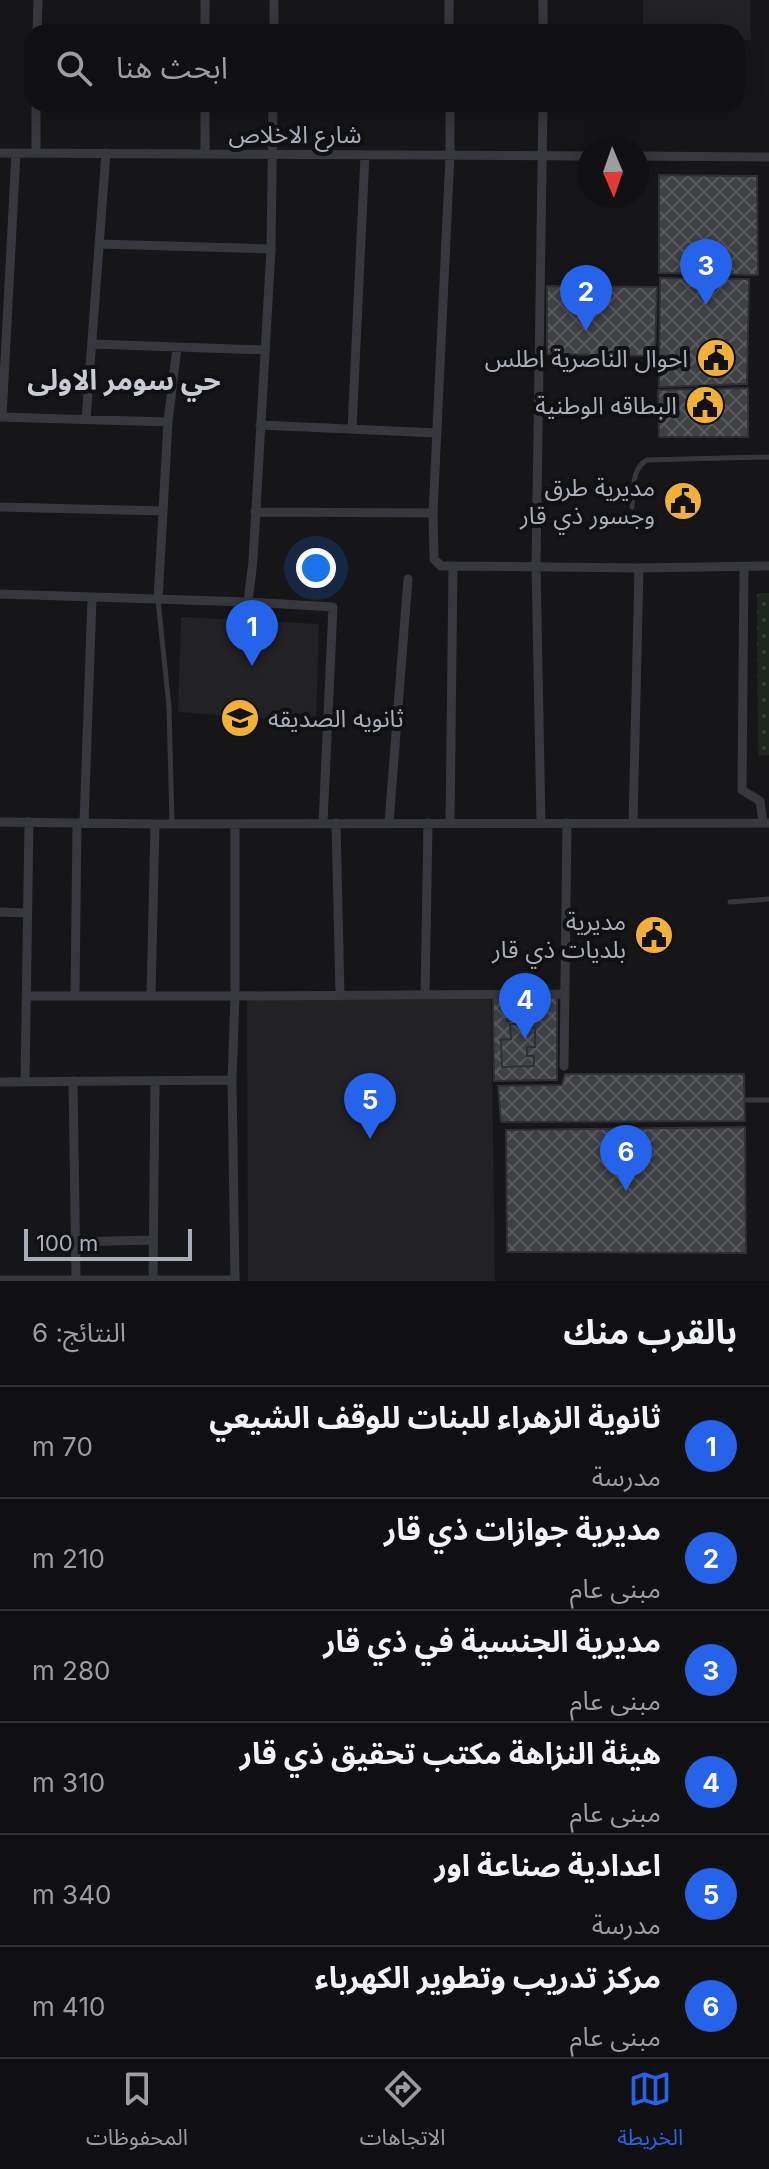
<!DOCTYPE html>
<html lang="ar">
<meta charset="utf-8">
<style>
:root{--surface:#101012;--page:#1e1e20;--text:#f1f3f6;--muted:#9c9d9f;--line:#303032;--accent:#2563eb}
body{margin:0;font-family:Inter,"Noto Sans Arabic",sans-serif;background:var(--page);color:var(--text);direction:rtl}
.compass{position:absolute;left:577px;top:136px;width:72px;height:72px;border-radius:50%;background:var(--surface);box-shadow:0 4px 20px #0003;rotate:178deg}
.scale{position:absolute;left:24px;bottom:20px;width:168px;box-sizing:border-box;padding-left:8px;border:4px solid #a8adb8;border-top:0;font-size:22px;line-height:28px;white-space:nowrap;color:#a8adb8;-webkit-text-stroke:6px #111113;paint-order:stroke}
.you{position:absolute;left:316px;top:568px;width:28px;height:28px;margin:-20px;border:6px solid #fff;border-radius:50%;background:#1a73e8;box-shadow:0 0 0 12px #1a73e833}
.badge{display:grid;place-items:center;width:52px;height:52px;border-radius:50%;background:var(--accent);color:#fff;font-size:26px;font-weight:700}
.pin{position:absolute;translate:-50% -66px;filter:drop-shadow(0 2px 4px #0008)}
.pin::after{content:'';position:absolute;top:42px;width:28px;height:24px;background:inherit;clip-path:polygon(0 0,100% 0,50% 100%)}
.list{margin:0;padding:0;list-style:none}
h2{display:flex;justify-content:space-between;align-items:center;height:104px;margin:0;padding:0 32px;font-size:34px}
h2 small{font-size:26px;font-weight:400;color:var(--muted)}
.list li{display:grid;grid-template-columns:52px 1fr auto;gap:24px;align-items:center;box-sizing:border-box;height:112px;padding:0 32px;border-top:2px solid var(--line)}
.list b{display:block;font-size:30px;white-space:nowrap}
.list p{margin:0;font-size:26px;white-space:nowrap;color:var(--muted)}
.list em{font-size:26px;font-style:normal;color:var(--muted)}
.icon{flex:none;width:44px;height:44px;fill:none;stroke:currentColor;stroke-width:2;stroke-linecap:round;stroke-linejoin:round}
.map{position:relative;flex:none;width:769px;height:1281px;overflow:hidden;direction:ltr}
.search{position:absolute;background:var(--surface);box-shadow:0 4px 20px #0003;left:24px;right:24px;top:24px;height:88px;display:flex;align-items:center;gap:20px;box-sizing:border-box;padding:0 28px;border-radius:24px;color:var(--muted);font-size:30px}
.sheet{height:776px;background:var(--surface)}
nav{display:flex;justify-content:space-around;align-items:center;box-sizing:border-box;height:112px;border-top:2px solid var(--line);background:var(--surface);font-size:22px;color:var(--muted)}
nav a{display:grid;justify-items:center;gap:4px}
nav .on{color:var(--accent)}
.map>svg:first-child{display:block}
.built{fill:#222225}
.park{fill:url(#park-dots)}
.building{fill:url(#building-cross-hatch);stroke:#303034;stroke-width:2}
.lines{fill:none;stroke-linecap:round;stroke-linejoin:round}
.service{stroke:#37383d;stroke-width:5}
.minor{stroke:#37383d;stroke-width:9}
.labels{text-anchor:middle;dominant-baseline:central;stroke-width:8;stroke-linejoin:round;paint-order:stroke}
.street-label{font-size:24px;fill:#a8adb8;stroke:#111113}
.poi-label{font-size:24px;fill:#a8adb8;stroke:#111113;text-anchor:end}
.quarter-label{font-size:28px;font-weight:bold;fill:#c9ccd4;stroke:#111113}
</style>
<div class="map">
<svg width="769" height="1281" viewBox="0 0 769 1281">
<defs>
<pattern id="park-dots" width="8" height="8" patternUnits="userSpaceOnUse" patternTransform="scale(2)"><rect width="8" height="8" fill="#1e261f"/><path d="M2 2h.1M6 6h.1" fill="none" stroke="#3c433d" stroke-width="1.8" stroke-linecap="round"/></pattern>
<pattern id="building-cross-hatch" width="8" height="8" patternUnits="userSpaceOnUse" patternTransform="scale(2)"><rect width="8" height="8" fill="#404145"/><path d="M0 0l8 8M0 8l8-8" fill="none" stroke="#595a5e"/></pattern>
</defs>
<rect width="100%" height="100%" fill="#161618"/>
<path class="built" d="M643,0h107l1,40h-14v-8h-94z
M181,617l138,7 -3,98 -138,-10z
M491,994l4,287h-247l-1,-284z"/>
<path class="park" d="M757,593h12v162l-11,1z"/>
<path class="building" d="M659,175l98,1 1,99 -99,-2z
M660,278l89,1 -2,105 -88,3z
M547,286l110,1 -2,69 -108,-2z
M748,388v49h-89l-1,-47z
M557,997v83l-63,1 -1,-83z
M532,1007l1,14h-6l1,7h7v19h-8v9h7v10l-32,1 -1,-27 10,-1 -1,-15h9v-4l-12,1v-13z
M565,1074h179l1,47 -244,1 -3,-36 64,-1z
M745,1127l1,126 -239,-1 -1,-122z"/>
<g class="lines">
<path class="service" d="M632,507c2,-17 -1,-38 15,-47l122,-3
M158,600l11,107 3,116
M730,902l39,-3
M747,1100h22"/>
<path class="minor" d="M449,0v32
M37,32l1,-32
M205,32v-32
M274,32v-32
M543,32v-32
M450,104v51l-17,358 1,46 7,7h12l186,2 130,-2
M0,153l589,3
M36,153v-49
M205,154v-50
M637,156l132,1
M99,244l172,5
M92,344l173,6
M0,417l168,5
M2,417l14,-264
M86,420l20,-267
M260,425l177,8
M352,429l13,-274
M0,507l163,4
M255,512l178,1
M744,567l-2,223 18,11 3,22
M0,594l248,8 85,5 -10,216
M158,600l10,-178 9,-75
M248,602l5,-41 18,-312 2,-145
M0,822l155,2 614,-1
M84,823l8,-225
M336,823l4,173
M389,823l19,-244
M450,823l3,-257
M541,823l-5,-257 7,-462
M633,823l6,-255
M0,912l27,1
M75,995l2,-172
M425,995l3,-172
M26,996h209l329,-2
M151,996l4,-172
M564,1066l3,-243
M73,1081l3,199
M0,1082l232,-2
M25,1082l4,-260
M75,1242l78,-2
M0,1280h235
M153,1280l2,-199
M235,1281l-3,-201 3,-84v-172"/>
</g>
<defs>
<symbol id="civic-disc" viewBox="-11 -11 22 22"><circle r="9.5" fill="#f2b134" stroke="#111113"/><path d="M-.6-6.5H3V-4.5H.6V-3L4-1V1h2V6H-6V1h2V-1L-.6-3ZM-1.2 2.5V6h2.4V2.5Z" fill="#111"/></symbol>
<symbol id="school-disc" viewBox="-11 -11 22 22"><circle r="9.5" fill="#f2b134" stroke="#111113"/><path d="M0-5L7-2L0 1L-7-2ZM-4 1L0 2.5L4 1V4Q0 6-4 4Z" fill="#111"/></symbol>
</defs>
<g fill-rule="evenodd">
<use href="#civic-disc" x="694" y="336" width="44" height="44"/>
<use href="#civic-disc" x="683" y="383" width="44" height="44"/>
<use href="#civic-disc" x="661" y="479" width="44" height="44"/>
<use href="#school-disc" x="218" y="696" width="44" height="44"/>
<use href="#civic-disc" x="632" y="913" width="44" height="44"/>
</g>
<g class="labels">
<g class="street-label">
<text x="295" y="134">شارع الاخلاص</text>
</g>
<g class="poi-label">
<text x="688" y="358">احوال الناصرية اطلس</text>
<text x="677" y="405">البطاقه الوطنية</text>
<text x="655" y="487">مديرية طرق<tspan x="655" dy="28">وجسور ذي قار</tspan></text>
<text x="268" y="718" text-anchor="start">ثانويه الصديقه</text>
<text x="626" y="921">مديرية<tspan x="626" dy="28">بلديات ذي قار</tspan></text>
</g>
<g class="quarter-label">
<text x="124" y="380">حي سومر الاولى</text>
</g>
</g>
</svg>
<svg class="compass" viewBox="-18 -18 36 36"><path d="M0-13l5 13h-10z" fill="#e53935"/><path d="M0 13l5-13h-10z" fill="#9c9d9f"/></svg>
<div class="scale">100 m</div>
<div class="you"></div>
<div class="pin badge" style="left:252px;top:666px">1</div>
<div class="pin badge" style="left:586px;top:331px">2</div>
<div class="pin badge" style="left:706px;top:305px">3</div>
<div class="pin badge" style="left:525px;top:1039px">4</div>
<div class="pin badge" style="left:370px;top:1139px">5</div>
<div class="pin badge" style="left:626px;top:1191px">6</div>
<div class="search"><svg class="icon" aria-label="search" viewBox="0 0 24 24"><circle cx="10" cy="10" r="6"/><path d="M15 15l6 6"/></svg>ابحث هنا</div>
</div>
<section class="sheet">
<h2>بالقرب منك<small>النتائج: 6</small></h2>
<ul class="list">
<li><span class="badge">1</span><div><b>ثانوية الزهراء للبنات للوقف الشيعي</b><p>مدرسة</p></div><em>70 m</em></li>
<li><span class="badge">2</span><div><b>مديرية جوازات ذي قار</b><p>مبنى عام</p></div><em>210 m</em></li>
<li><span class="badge">3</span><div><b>مديرية الجنسية في ذي قار</b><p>مبنى عام</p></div><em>280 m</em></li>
<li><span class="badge">4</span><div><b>هيئة النزاهة مكتب تحقيق ذي قار</b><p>مبنى عام</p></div><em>310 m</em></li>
<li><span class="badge">5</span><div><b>اعدادية صناعة اور</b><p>مدرسة</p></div><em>340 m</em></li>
<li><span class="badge">6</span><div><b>مركز تدريب وتطوير الكهرباء</b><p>مبنى عام</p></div><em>410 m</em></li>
</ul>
</section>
<nav>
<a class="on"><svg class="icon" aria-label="map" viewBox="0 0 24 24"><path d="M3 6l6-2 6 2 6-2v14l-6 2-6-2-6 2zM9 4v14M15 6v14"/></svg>الخريطة</a>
<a><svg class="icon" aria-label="directions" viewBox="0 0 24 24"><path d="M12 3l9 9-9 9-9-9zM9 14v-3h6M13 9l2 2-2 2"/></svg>الاتجاهات</a>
<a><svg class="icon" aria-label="saved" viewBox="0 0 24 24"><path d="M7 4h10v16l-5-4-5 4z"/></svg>المحفوظات</a>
</nav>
